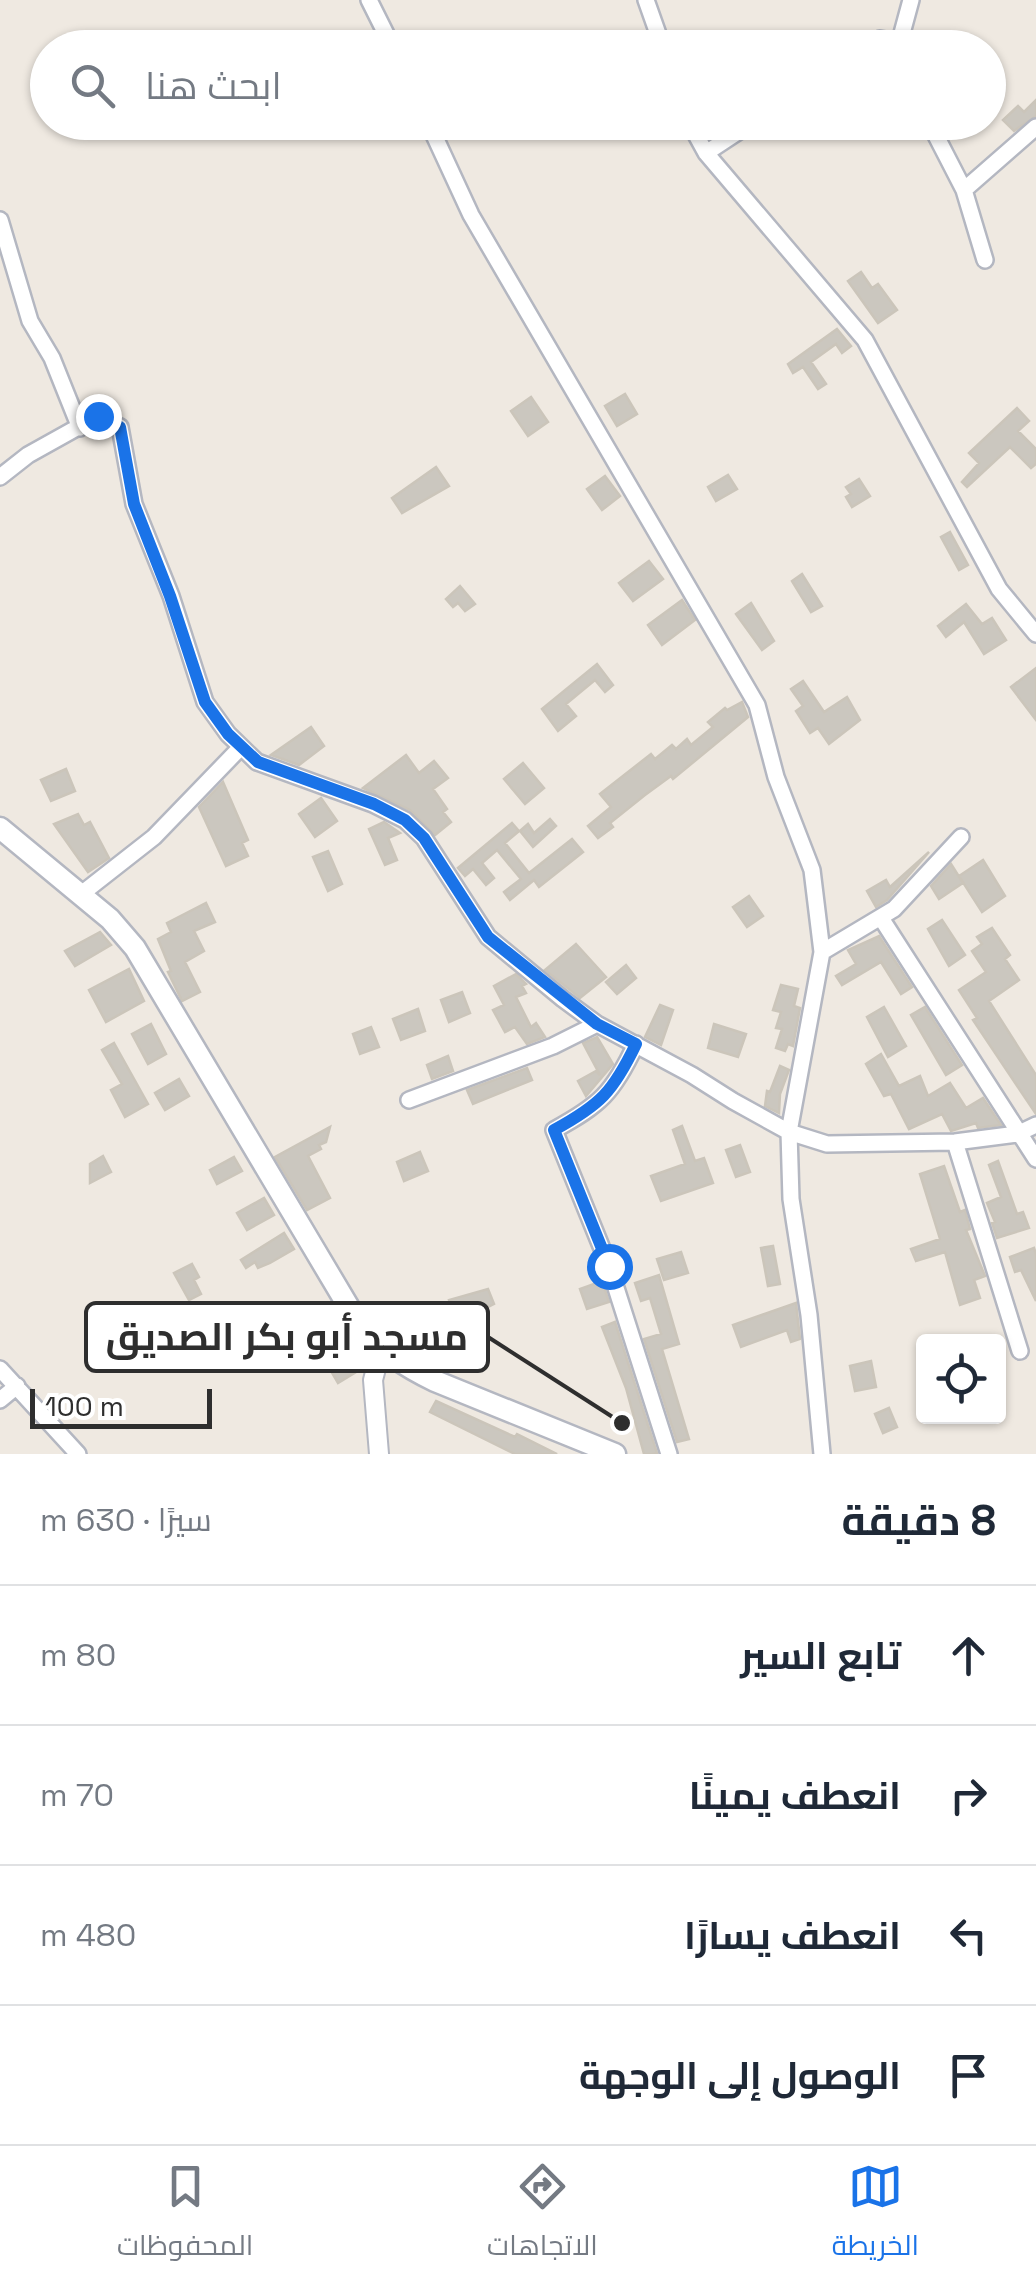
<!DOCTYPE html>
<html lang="ar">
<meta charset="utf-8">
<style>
:root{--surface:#fff;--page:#f2f2f3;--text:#1f2937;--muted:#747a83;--line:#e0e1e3;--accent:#1a73e8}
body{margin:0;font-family:"Space Grotesk",Cairo,sans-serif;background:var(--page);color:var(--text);direction:rtl}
.controls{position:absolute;right:30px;bottom:30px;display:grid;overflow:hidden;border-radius:10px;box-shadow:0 2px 8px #0004}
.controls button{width:90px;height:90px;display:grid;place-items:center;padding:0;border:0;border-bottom:2px solid var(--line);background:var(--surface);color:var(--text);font:50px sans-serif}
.scale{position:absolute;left:30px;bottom:25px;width:182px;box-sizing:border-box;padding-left:10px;border:5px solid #2e2e2e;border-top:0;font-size:28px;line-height:35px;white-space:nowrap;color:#2e2e2e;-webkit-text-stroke:8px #fff;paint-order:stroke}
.stop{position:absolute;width:30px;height:30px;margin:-22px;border:8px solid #1a73e8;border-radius:50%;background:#fff}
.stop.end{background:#1a73e8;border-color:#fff;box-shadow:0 2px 10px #0008}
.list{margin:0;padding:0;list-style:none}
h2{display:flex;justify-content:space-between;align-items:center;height:130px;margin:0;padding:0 40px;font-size:42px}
h2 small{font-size:32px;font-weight:400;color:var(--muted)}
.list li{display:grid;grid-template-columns:65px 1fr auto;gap:30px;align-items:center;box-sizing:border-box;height:140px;padding:0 40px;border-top:2px solid var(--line)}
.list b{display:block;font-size:38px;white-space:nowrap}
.list em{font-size:32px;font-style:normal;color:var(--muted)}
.icon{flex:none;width:55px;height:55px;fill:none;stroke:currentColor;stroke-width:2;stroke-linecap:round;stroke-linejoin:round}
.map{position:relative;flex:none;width:1036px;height:1454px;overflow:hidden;direction:ltr}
.search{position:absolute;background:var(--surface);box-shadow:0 2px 8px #0004;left:30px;right:30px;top:30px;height:110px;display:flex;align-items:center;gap:25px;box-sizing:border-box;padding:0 35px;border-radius:55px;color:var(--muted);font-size:38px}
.sheet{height:690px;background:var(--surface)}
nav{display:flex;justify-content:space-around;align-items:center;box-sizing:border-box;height:140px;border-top:2px solid var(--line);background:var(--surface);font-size:28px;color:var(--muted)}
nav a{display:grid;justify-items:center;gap:5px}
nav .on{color:var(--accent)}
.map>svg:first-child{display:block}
.building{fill:#cbc7bf;stroke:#cbc5ba;stroke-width:2.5}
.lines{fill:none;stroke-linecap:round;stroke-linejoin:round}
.minor-casing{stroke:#b4b7c1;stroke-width:20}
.tertiary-casing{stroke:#b4b7c1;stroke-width:22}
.secondary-casing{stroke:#b4b7c1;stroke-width:25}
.minor{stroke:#fff;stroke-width:15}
.tertiary{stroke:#fff;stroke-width:18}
.secondary{stroke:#fff;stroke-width:20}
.route{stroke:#1a73e8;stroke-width:12}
.leader{fill:none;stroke:#2e2e2e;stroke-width:4}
.callout-dot{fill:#2e2e2e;stroke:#fff;stroke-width:4}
.callout{fill:#fff;stroke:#2e2e2e;stroke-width:4}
.callout-label{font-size:38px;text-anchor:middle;font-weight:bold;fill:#2e2e2e}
</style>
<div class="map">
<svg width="1036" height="1454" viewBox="0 0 1036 1454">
<rect width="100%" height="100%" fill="#efe9e1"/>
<path class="building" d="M1036,100v16l-22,15 -11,-11 15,-14 6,6z
M861,272l11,16 6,-4 19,26 -19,13 -30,-42z
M837,329l14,17 -9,7 -6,-9 -25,18 15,22 -8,5 -15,-22 -10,6 -5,-9z
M625,394l12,20 -20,12 -12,-20z
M531,397l17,25 -20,14 -17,-25z
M1017,408l12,13 -11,10 18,18v15l-5,4 -21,-21 -43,40 -5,-5 17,-19 -10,-10z
M436,467l13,19 -47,27 -10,-15z
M728,475l9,14 -21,12 -8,-14z
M605,476l15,20 -18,14 -15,-21z
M859,479l11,17 -18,11 -6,-10 5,-3 -5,-7z
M950,532l18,33 -9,5 -18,-33z
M649,561l14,18 -30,22 -14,-18z
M802,574l20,32 -11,6 -19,-31z
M460,586l15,18 -10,7 -7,-8 -5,4 -7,-8z
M682,600l13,20 -33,25 -14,-20z
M751,603l23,38 -12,9 -26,-36z
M966,604l16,20 10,-6 14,22 -22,14 -20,-32 -18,15 -8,-11z
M597,664l16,21 -8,7 -10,-12 -29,24 10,12 -18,15 -16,-22z
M1036,668v52l-25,-33z
M803,681l21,31 23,-15 13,23 -31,24 -11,-16 -8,5 -14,-22 7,-5 -12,-17z
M742,702l6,15 -75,62 -2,-3 -26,19 -35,28 3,4 -15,11 -10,-12 23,-19 -11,-13 51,-40 4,5 17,-14 4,4 11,-10 4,6 22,-18 -5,-5 17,-14 2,2z
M311,727l13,19 -25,19 -28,-10z
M406,755l13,18 15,-12 14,17 -15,11 14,20 -4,3 8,10 -16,13 -25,-25 -47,-22z
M523,763l21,25 -19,16 -21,-25z
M66,769l9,22 -24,10 -10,-21z
M223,782l25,58 -6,3 6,13 -22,10 -27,-59z
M321,798l16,23 -22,16 -16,-23z
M78,814l6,11 6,-3 19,36 -21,14 -34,-48z
M550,819l6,7 -23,21 -13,-16 8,-7 6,9z
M384,822l16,11 -12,5 9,22 -12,5 -16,-36z
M512,823l7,8 -14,12 24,30 43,-34 11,13 -44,35 -5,-7 -24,20 -6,-8 17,-13 -24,-29 -15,13 12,15 -8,7 -13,-16 -8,7 -7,-8z
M328,851l14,33 -14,7 -15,-34z
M929,852l-42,48 -11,7 -9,-16 19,-11 4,7z
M983,860l22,36 -23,16 -23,-36z
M951,864l12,19 -24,16 -8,-13z
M749,896l14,20 -16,11 -14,-20z
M206,903l9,19 -21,9 10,20 -19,11 15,30 -18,9 -14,-29 3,-1 -13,-32 13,-7 -4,-9z
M942,920l23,35 -16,11 -21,-37z
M992,928l18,27 -5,4 14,21 -30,21 47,74v39l-63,-94 4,-2 -18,-28 27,-18 -14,-21 10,-7 -5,-7z
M100,932l11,13 -36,21 -10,-15z
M879,936l33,51 -11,7 -20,-32 -39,23 -6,-9 20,-12 -8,-14z
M576,944l30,33 -26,21 -35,-28z
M626,965l10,13 -19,16 -11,-12z
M129,969l15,32 -38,21 -17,-32z
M516,974l10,10 -4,2 4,7 -10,4 15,30 5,-4 9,14 -18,7 -12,-17 -10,5 -12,-22 11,-5 -10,-19z
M781,985l17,4 -4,17 6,2 -7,38 -5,-2 -3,7 -9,-3 6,-19 -6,-1 5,-16 -8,-2z
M462,992l8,21 -21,9 -8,-22z
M660,1005l13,5 -12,35 -16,-8z
M884,1007l22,39 -18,11 -21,-40z
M925,1007l37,58 -16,10 -35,-60z
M418,1009l7,22 -24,9 -8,-21z
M151,1024l15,30 -18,10 -16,-30z
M714,1024l32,10 -8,23 -30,-9z
M371,1027l8,20 -19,7 -7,-20z
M597,1037l16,27 -27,32 -8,-15 18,-10 4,4 -17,-32z
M114,1043l34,61 -23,13 -14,-27 11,-6 -20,-34z
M881,1054l18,32 21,-10 8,20 22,-13 16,25 17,-10 18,27 -23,3 -2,-5 -25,8 -9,-17 -33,15 -18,-35 -7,2 -18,-32z
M448,1056l5,15 -21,8 -5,-14z
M780,1066l9,4 -9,24 -1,19 -14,-7 2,-15 3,1z
M527,1068l5,12 -59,24 -6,-14z
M179,1079l10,17 -24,14 -10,-17z
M682,1126l13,35 9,-3 9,25 -52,18 -10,-25 34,-12 -12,-34z
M330,1127l-4,15 -7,3 2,4 -13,7 22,42 -23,12 -32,-53z
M740,1145l10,27 -14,5 -10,-27z
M420,1152l8,19 -24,10 -7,-19z
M103,1156l8,16 -21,11v-19z
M234,1157l8,14 -25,13 -7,-14z
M998,1161l19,53 6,-2 6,16 -32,10 -5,-15 3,-1 -8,-19 14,-6 -12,-32z
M944,1166l16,46 5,-2 5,19 -4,1 19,46 -11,4 6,18 -20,7 -15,-53 -29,9 -5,-12 29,-10 -20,-65z
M264,1198l10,17 -27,15 -10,-17z
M284,1233l10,16 -24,14 -12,5 -3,-6 -9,6 -5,-8z
M773,1246l7,38 -12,2 -7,-38z
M1034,1248l2,6v47l-15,-31 -6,2 -5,-15z
M681,1252l7,21 -24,7 -7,-21z
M192,1264l7,13 -5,3 7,14 -12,6 -15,-27z
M659,1275l20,69 -17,5 27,90 -12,3 -33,-103 17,-5 -11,-36 -9,3 -6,-18z
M602,1281l7,21 -22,7 -7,-20z
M488,1289l6,15 -10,5 -3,-7 -29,8 -3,-10z
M316,1303l16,29 -19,10 -18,-31z
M796,1303l4,36 -9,3 -4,-12 -46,17 -8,-22z
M615,1322l42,131 -4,1h-9l-18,-66 -24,-61z
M342,1348l14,24 -18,11 -14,-24z
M871,1361l5,26 -21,4 -5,-25z
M436,1401l79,36 2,-3 40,20h-42l-85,-42z
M889,1408l8,19 -14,6 -8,-19z"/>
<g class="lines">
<defs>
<path id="minor" d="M369,0l24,48
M646,0l17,48
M868,48l12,-9 18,3
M898,48l13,-48
M428,122l43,93 286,490 19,72 36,93 10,82 -33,180 2,67 18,116 13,139
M689,122l17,31 159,187 134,249 37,45
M929,122l35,68 72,-63
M706,153l47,-31
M964,190l21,70
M0,220l30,101 22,37 28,70
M0,477l28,-22 70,-39 22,11 14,77 37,92 34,106 23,32 29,28 116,42 32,16 19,18 64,99 75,62 34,25 95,51 41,26 56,31 38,12 128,-2 62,-8 19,-9
M80,895l74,-58 86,-89
M881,918l155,241
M822,952l72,-43 67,-72
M636,1044c-23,49 -36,61 -82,86l55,136 60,188
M409,1100l144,-54 44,-22
M955,1142l65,209
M0,1369l78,85
M0,1400l17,-14"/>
<path id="tertiary" d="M379,1454l-6,-74 8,-31"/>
<path id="secondary" d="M0,828l110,91 25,29 225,378c22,25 44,40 75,55l180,73"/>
</defs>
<use href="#minor" class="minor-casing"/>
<use href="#tertiary" class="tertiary-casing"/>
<use href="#secondary" class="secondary-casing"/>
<use href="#minor" class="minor"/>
<use href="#tertiary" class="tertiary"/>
<use href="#secondary" class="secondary"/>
</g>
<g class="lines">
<path class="route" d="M98,416l22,11 14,77 36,92 35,106 23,32 30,28 116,42 31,16 19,18 64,99 109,87 39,20c-23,48 -36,61 -82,86l55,136"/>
</g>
<path class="leader" d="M622 1423L488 1337"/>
<circle class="callout-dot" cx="622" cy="1423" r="10"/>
<rect class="callout" x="86" y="1303" width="402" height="68" rx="10"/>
<g class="callout-label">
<text x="287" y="1350">مسجد أبو بكر الصديق</text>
</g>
</svg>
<div class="controls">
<button><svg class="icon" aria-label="locate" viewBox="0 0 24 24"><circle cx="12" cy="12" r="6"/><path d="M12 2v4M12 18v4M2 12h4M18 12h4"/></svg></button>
</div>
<div class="scale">100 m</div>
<div class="stop" style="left:609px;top:1266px"></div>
<div class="stop end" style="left:98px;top:416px"></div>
<div class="search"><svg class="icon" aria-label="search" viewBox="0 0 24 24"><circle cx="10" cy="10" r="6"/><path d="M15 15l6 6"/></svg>ابحث هنا</div>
</div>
<section class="sheet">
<h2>8 دقيقة<small>سيرًا · 630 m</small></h2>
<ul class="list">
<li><svg class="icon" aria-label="ahead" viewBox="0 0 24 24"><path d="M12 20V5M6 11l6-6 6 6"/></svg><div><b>تابع السير</b></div><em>80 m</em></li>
<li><svg class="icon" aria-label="right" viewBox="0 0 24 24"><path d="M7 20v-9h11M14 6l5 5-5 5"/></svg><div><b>انعطف يمينًا</b></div><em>70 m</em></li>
<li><svg class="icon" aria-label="left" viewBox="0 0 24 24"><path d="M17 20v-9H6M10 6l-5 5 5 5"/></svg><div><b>انعطف يسارًا</b></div><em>480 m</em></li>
<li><svg class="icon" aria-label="arrive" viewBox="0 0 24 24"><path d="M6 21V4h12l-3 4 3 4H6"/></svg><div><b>الوصول إلى الوجهة</b></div></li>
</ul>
</section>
<nav>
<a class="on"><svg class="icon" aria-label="map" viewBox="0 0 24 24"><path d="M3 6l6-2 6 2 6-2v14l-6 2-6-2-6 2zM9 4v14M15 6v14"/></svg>الخريطة</a>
<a><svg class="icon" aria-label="directions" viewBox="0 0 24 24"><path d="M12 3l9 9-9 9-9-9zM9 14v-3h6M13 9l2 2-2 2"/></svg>الاتجاهات</a>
<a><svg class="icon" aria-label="saved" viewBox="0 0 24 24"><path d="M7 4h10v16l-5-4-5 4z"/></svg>المحفوظات</a>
</nav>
